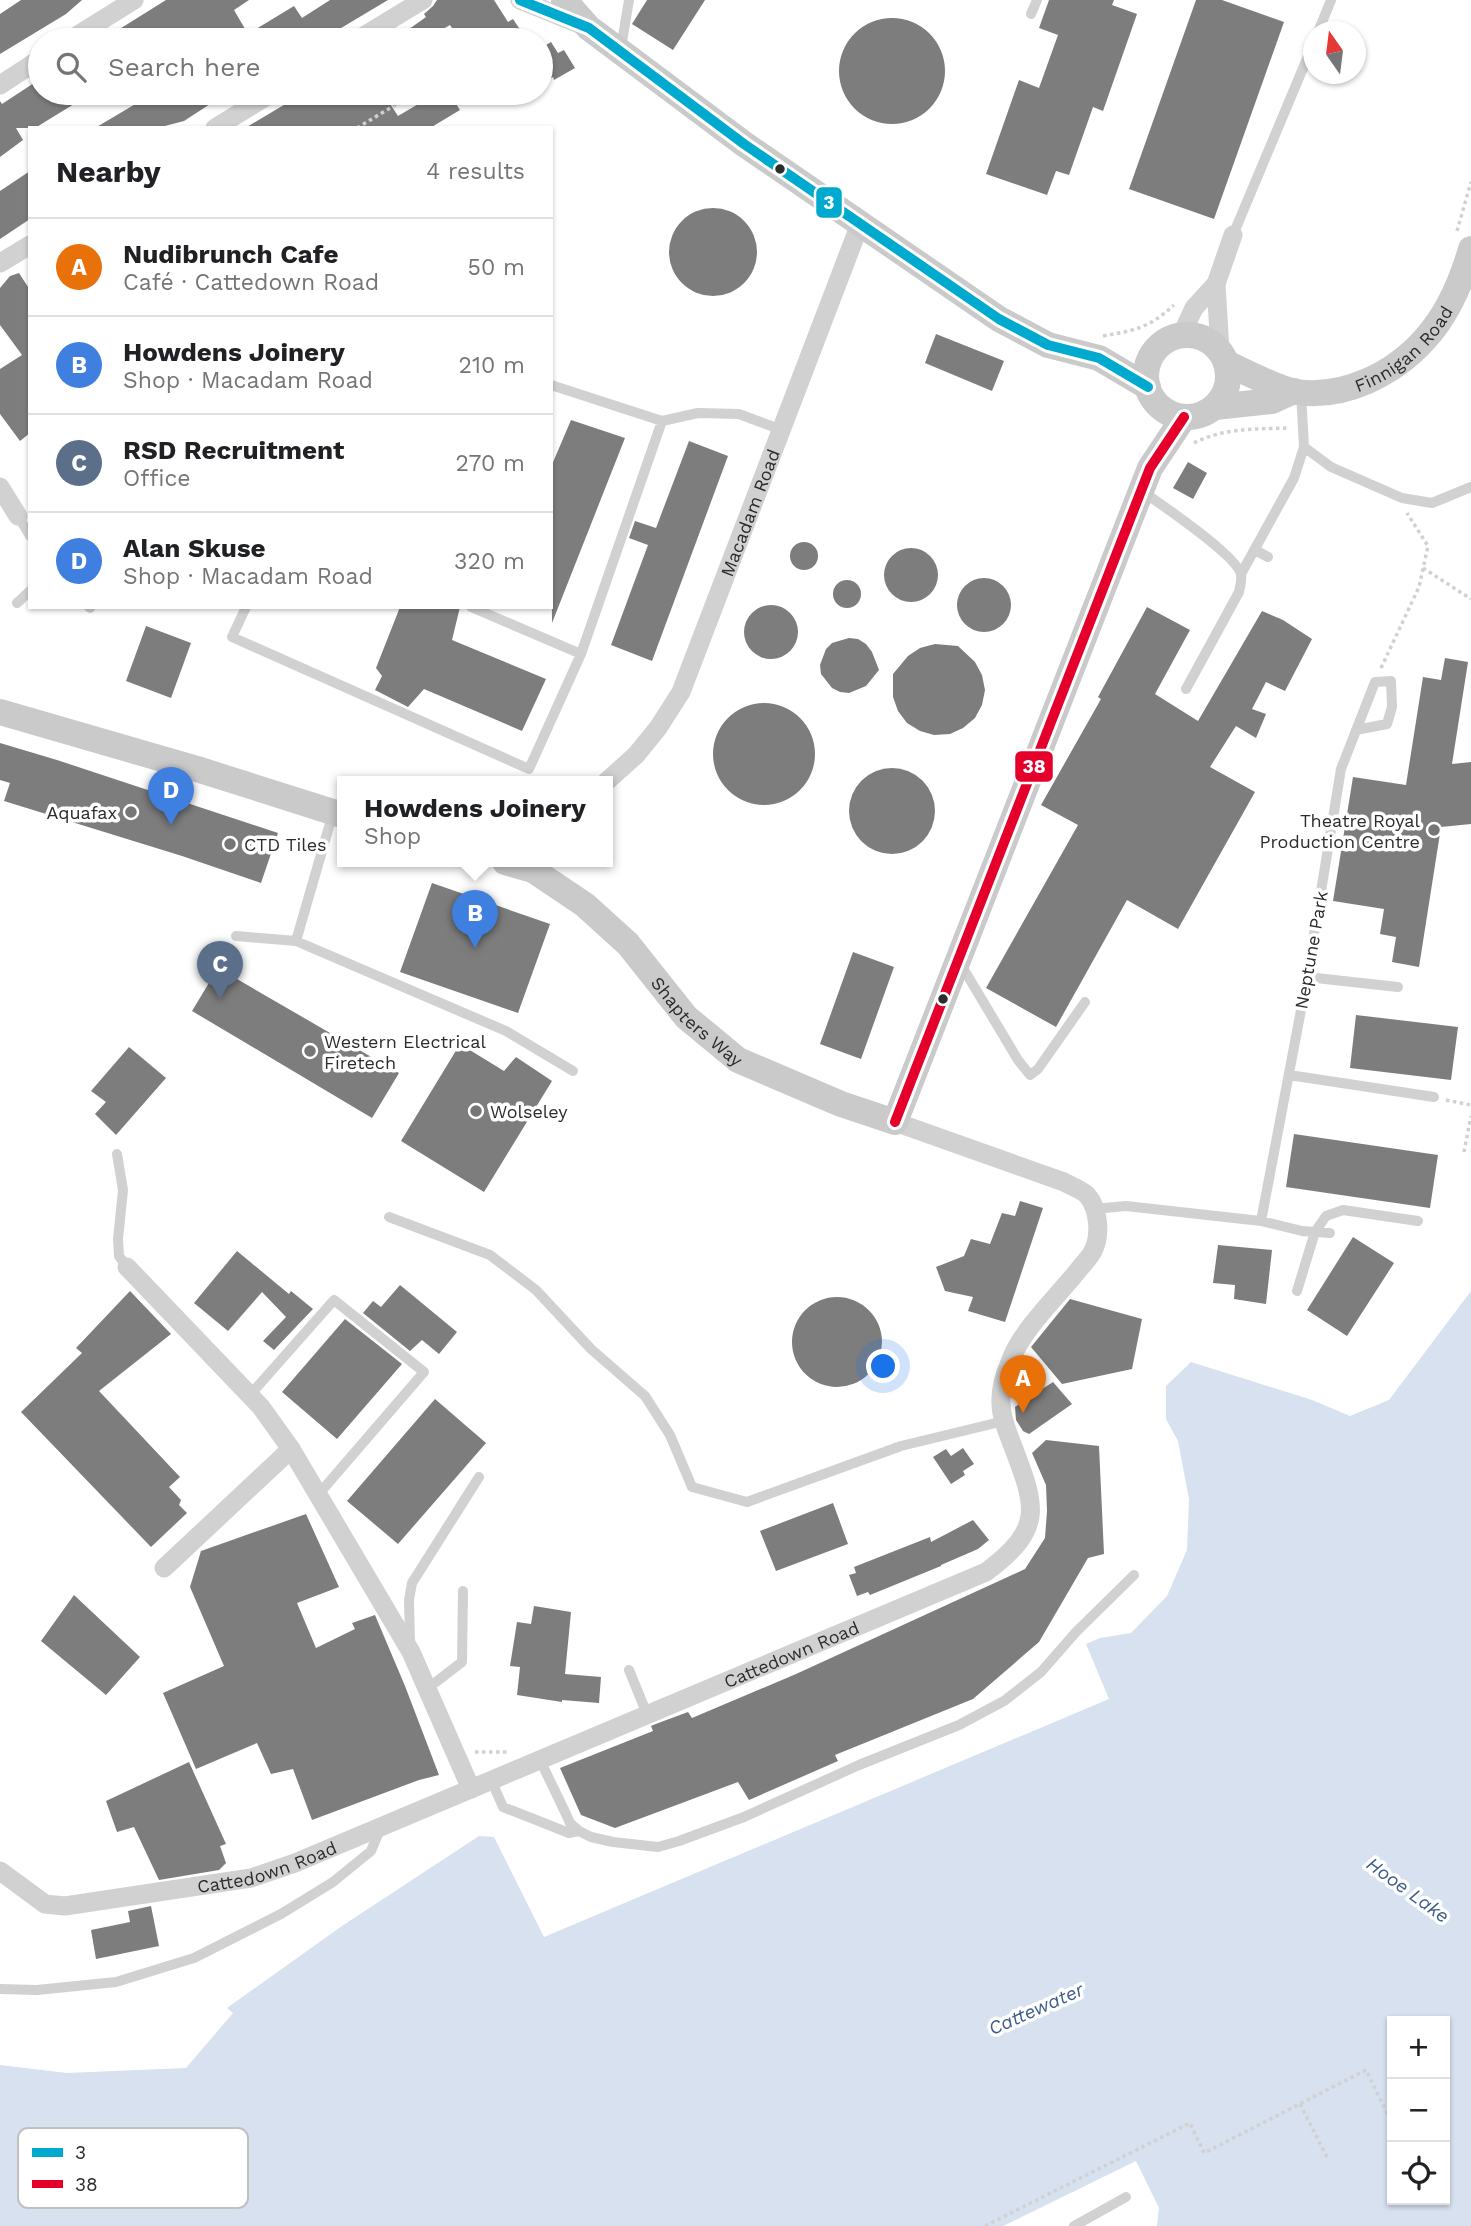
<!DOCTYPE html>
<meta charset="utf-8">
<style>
:root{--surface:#fff;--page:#f2f2f2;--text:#202124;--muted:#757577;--line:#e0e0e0;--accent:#7c3aed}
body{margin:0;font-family:"Work Sans",sans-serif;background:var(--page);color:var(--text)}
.controls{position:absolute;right:21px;bottom:21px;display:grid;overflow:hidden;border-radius:0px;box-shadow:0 2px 5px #0004}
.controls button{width:63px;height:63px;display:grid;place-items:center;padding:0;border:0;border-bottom:2px solid var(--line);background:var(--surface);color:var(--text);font:35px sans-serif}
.compass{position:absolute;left:1303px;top:21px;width:63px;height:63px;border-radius:50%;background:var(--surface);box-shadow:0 2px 5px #0004;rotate:346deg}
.you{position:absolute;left:884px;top:1367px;width:24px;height:24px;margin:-18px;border:5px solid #fff;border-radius:50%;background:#1a73e8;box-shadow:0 0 0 10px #1a73e833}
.badge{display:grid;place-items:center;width:46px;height:46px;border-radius:50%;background:var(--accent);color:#fff;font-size:23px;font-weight:700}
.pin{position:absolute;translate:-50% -58px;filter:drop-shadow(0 2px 4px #0008)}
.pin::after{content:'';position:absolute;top:37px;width:24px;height:21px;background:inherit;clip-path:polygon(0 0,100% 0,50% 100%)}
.popup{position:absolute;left:337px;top:776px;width:276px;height:91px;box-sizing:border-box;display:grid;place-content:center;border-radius:0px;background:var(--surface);filter:drop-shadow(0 2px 5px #0005);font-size:23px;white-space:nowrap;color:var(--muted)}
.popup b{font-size:26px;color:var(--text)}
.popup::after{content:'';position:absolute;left:50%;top:100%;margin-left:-14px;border:14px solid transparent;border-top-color:var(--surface)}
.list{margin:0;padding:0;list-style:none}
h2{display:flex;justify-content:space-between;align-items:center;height:91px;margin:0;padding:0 28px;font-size:30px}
h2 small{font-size:23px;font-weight:400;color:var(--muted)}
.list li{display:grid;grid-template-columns:46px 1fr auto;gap:21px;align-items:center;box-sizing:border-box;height:98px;padding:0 28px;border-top:2px solid var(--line)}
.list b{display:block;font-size:26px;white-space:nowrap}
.list p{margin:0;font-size:23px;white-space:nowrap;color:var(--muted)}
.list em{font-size:23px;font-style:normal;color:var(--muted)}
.icon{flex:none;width:38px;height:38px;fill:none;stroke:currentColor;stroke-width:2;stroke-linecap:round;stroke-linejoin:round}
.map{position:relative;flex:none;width:1471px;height:2226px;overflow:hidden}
.search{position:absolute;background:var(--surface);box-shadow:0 2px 5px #0004;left:28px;top:28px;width:525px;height:77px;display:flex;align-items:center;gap:18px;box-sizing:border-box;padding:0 24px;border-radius:38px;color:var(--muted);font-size:26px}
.panel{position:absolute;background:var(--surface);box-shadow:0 2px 5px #0004;left:28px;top:126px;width:525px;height:483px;border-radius:0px}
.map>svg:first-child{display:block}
.water{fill:#d7e1f0;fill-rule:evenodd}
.building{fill:#7d7d7d}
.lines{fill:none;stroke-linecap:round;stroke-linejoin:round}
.path{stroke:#d1d1d1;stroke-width:3.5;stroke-dasharray:3.5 3.5;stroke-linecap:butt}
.lane{stroke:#d1d1d1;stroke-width:10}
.street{stroke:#d1d1d1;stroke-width:19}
.secondary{stroke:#cacaca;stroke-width:26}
.bus-1-casing{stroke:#fff;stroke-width:16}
.bus-2-casing{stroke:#fff;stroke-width:16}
.bus-1{stroke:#00a9ce;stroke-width:10}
.bus-2{stroke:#e4002b;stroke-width:10}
.bus-dot{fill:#2c2c2c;stroke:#fff;stroke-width:2.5}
.poi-dot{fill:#767676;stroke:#fff;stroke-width:2.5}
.labels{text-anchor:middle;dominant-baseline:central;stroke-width:7;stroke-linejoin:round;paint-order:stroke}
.street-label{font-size:18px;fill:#2c2c2c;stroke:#fff}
.poi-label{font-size:18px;fill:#2c2c2c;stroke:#fff;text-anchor:start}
.water-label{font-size:19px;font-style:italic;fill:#3d5d8c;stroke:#fff}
.key{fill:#fff;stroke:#c0c0c0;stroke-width:2}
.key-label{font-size:19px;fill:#2c2c2c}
.line-badge{stroke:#fff;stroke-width:2.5}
.badge-label{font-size:19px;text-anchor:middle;font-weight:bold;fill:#fff}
</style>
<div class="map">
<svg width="1471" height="2226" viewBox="0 0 1471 2226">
<rect width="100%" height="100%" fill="#fff"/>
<path class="water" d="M1471,1291v935h-314l2,-18 -23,-47 -133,65h-1003v-161l67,8 119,-5 47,-55 -6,-5 115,-82 137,-90 15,1 50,100 565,-238 -23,-55 14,-6 31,-5 36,-37 20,-46 2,-51 -11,-58 -12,-22v-33l25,-24 121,38 38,16 39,-16zM1392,2021h53v179h-53z"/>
<path class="building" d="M21,0h61l-16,14 -66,40v-40z
M166,0h83l-15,10 14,24 46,-28 8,12 28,-18h58l-67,40h-112l-7,-10 -16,10h-84z
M437,0h57l14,22 5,-3 14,21h-67l-10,-15 -26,15h-44l32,-13 14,-10 -2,-3 9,-8z
M647,0h58l-32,50 -41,-26z
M1049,0h65l-2,5 25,9 -34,97 -10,-4 -24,68 -13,-4 -9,24 -61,-21 33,-94 20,8 19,-53 -19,-7z
M1196,0h26l62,22 -70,197 -85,-30z
M839 71a53 53 0 1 1 106 0a53 53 0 1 1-106 0Z
M551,42l7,11 6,-3 11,18 -21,12 -1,-3 -12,7v-36z
M40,79v14h52l-57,35h-19l7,12 -23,17v-56l2,3z
M154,93h73l-43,28 -27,7h-62z
M304,93h79l15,23 39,-23h12l11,17 -30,18h-185z
M30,171v48l-30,20v-48z
M669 252a44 44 0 1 1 88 0a44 44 0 1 1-88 0Z
M19,273l11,17v143l-10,8 -20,-27v-45l22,-14 -22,-30v-37l10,-12z
M936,334l68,27 -12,30 -67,-28z
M571,420l54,18 -73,185 -1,-156z
M689,441l39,15 -76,205 -41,-16 37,-100 -19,-7 6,-17 21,7z
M1188,462l19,11 -14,26 -20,-11z
M790 556a14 14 0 1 1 28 0a14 14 0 1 1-28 0Z
M884 575a27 27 0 1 1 54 0a27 27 0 1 1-54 0Z
M957 605a27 27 0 1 1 54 0a27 27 0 1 1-54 0Z
M833 594a14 14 0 1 1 28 0a14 14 0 1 1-28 0Z
M744 632a27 27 0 1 1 54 0a27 27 0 1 1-54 0Z
M400,607h60l-8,33 94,39 -24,52 -98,-42 -16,18 -33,-17 7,-14 -6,-8z
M1147,607l43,23 -35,64 43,27 64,-110 21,9 29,19 -27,52 -19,-9 -14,27 14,5 -10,24 -20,-12 -26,41 45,25 -77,137 -51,-29 -71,127 -70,-39 92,-163 -37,-20 60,-106 -3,-2z
M146,626l45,17 -20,55 -45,-17z
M849,638l9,1 8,5 6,8 7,18 -13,16 -17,7 -9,-1 -8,-4 -11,-14 -1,-9 6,-16 6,-6z
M935,644l23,2 17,16 7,13 3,15 -3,15 -7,13 -12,10 -13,6 -16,1 -14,-4 -13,-8 -9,-12 -5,-14v-23l15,-18 12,-8z
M1445,658l23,4 -16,102 19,-2v62l-30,3 -22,140 -27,-5 4,-25 -16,-3 4,-25 -51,-8 20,-124 53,8 17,-108 18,3z
M713 754a51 51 0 1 1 102 0a51 51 0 1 1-102 0Z
M0,743l57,17 221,73 -17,50 -79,-27 -178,-55 6,-18 -10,-3z
M849 811a43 43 0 1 1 86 0a43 43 0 1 1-86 0Z
M432,883l118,41 -32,89 -118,-41z
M853,952l41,15 -33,92 -41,-15z
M218,968l181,105 -27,45 -180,-107z
M1356,1015l102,12 -7,53 -101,-12z
M460,1044l44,27 12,-14 36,24 -68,111 -83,-51z
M129,1047l37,31 -50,57 -21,-21 11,-12 -15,-11z
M1294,1134l144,21 -8,53 -144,-21z
M1020,1201l23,7 -38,114 -37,-11 5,-14 -28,-6 -9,-24 28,-11 7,-17 19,5 12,-31 13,3z
M1353,1237l41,26 -47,73 -40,-26z
M1218,1245l54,5 -6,54 -32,-5 1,-14 -22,-2z
M237,1251l52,43 2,-3 22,18 -39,41 -11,-9 23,-24 -24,-25 -34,39 -34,-28z
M400,1285l57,47 -18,22 -17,-14 -12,11 -47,-38 10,-12 8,6z
M130,1291l41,43 -72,57 81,86 -11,10 12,13 -2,5 8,8 -36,34 -130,-135 61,-59 -6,-5z
M792 1342a45 45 0 1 1 90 0a45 45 0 1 1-90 0Z
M1070,1299l72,20 -10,50 -70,15 -31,-37z
M345,1319l57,45 -65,75 -55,-47z
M1053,1382l19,22 -43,30 -6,-3 -7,-11 -1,-13z
M435,1399l51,44 -88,101 -51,-43z
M1046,1440l53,6 5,108 -16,4 -49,84 -66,57 -138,56 3,6 -89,39 -11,-18 -123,46 -34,-13 -21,-47 93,-37 -2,-5 2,-1 35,-13 4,6 104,-44 229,-105 20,-31 2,-27 -1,-26 -14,-32z
M963,1448l11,16 -11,7 2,4 -14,9 -18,-27 13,-8 5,7z
M833,1503l15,41 -72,27 -16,-40z
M306,1514l33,73 -42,16 19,45 39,-19 -3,-6 23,-8 30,71 34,89 -20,5 -107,40 -19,-51 -22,5 -14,-31 -61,26 -33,-76 61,-27 -34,-79 11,-36z
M973,1520l16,20 -11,9 -37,16v1l-71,29 -2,-3 -11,4 -8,-21 7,-2 -2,-6 76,-30 1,5z
M74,1595l66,62 -34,38 -65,-54z
M534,1606l37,6 -6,62 36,3 -2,26 -37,-3v2l-45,-7 3,-28 -10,-1 7,-44 14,2z
M189,1762l37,82 -6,2 6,17 -7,7 -60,10 -25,-53 -17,5 -11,-31z
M151,1906l8,40 -63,13 -5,-29 39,-8 -2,-11z"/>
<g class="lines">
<path class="path" d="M357,128l58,-35
M1457,231l14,-49
M1103,336c33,-6 46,-8 71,-31
M1194,443c29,-15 62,-14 94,-15
M1423,568l48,31
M1381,668l38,-81 9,-41 -21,-33
M1446,1100l25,5
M1464,1152l7,-36
M475,1752h34
M1300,2104l28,55
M985,2226l205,-103 14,30 162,-83 26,53"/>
<path class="lane" d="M1031,14l6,-14
M1318,32l13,-32
M621,48l8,-48
M1233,235l81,-193
M551,385l111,36 36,-8 41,1 43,16
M1301,392l3,55 27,20 71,31 30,5 39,-16
M1142,491c17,12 97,66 99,84 1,5 -1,12 -2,17l-53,97
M18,516l12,20
M1255,550l13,7
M1241,574l53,-96 10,-31
M17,603l13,-12
M89,607l1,1
M246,607l-14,30 297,132 52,-115 81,-233
M471,607l110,47
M333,813l-37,128 210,90 67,40
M236,936l60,5
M960,963l58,97 12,15 8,-6 47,-67
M1307,977l91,10
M1289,1075l145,22
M117,1154l6,36 -5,49 1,17 8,11
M1094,1209l32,-3 135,15 44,-232 36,-220 34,-87 16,-1 1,26 -5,17 -31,6
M389,1217l101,38 46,35 55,59 54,47 25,39 22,52 55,15 154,-56 103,-25
M1261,1221l41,10 28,2
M1297,1291l18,-59 11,-16 17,-6 75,11
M250,1395l84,-95 90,72 -106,123
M410,1643l-1,-43 3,-17 67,-106
M629,1670l18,44
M426,1687l10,-5 26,-20 1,-71
M540,1760l26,54 4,9 9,8 12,6 22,5 45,5 21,-6 65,-24 115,-52 100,-40 45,-24 37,-29 35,-40 58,-57
M491,1780l12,27 66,26 10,-2
M0,1989l37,1 79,-8 78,-24 87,-44 52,-32 38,-31 10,-24
M1074,2226l52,-29"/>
<g class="street">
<path d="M520,0l64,26"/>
<path d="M70,40l64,-40"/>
<path d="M357,40l66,-40"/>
<path d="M0,85l40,-26"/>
<path d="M215,128l57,-35"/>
<path d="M0,263l30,-18"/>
<path d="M1216,284l4,67"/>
<path d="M1181,336l13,-28 22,-24 17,-49"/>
<path d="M0,487l18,29"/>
<path id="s1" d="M606,782l30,-27 22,-27 23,-36 179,-468"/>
<path d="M127,1267l134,140 30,42 120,203 60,137"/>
<path d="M164,1568l127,-119"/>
<path id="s2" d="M0,1871l45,33 20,2 186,-28 44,-15 691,-291c59,-44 50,-65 26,-128 -5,-13 -11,-27 -11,-41 -1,-13 4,-29 9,-41 11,-32 49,-67 70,-94 4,-5 10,-11 13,-17 8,-16 6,-42 -6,-56 -5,-5 -16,-9 -23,-13l-169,-60"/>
</g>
<g class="secondary">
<path d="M564,0l25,28 155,116 255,175 49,26 51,13 49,29"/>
<circle cx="1187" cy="376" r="41"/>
<path id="s3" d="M1226,363c18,8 52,26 70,29 48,7 98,-18 129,-53 22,-24 37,-59 46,-90"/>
<path d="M1215,407l57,-6 22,-10"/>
<path d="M0,712l197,57 145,46"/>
<path id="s4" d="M505,862l28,8 52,35 43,39 58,73 52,43 103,44 54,18 255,-654 34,-51"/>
</g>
<defs>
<path id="bus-1" d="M520,0l69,28 155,116 255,175 49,26 51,13 49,29"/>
<path id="bus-2" d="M895,1122l255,-654 34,-51"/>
</defs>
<use href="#bus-1" class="bus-1-casing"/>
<use href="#bus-2" class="bus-2-casing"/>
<use href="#bus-1" class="bus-1"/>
<use href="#bus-2" class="bus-2"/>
</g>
<g class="bus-dot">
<circle cx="780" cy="169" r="6"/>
<circle cx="943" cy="999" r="6"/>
</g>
<g class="poi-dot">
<circle cx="131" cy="812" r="7"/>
<circle cx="1434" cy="830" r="7"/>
<circle cx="230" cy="844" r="7"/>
<circle cx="310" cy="1051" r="7"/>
<circle cx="476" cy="1111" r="7"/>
</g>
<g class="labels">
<g class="street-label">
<text stroke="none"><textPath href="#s3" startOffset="198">Finnigan Road</textPath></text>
<text stroke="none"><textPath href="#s1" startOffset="310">Macadam Road</textPath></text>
<text transform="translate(1311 950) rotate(-80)">Neptune Park</text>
<text stroke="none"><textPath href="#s4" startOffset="254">Shapters Way</textPath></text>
<text stroke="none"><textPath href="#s2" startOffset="849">Cattedown Road</textPath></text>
<text stroke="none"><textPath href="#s2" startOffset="282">Cattedown Road</textPath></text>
</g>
<g class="poi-label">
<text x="117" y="812" text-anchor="end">Aquafax</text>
<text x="1420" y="820" text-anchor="end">Theatre Royal<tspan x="1420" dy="21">Production Centre</tspan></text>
<text x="244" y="844">CTD Tiles</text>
<text x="324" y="1041">Western Electrical<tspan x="324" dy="21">Firetech</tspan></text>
<text x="490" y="1111">Wolseley</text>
</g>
<g class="water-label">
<text transform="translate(1408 1890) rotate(36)">Hooe Lake</text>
<text transform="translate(1036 2009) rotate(-24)">Cattewater</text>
</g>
</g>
<rect x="18" y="2128" width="230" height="80" rx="10" class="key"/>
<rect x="32" y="2148" width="31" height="9" fill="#00a9ce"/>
<rect x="32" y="2180" width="31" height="8" fill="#e4002b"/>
<g class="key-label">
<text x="75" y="2159">3</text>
<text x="75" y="2191">38</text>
</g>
<g class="line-badge">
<rect x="815" y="186" width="28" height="33" rx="7" fill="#00a9ce"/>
<rect x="1014" y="750" width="40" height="33" rx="7" fill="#e4002b"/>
</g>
<g class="badge-label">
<text x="829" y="209">3</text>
<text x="1034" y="773">38</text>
</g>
</svg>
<div class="controls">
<button>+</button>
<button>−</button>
<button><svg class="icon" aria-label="locate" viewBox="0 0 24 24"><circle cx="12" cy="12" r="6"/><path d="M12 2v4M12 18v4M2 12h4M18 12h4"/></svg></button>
</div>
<svg class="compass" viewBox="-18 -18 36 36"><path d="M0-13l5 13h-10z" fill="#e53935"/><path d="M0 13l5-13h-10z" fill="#757577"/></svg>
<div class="you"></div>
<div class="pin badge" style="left:1023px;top:1413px;background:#e8710a">A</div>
<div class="pin badge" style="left:475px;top:948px;background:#3f7fe0">B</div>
<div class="popup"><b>Howdens Joinery</b>Shop</div>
<div class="pin badge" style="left:220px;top:999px;background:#5c6f8a">C</div>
<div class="pin badge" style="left:171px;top:825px;background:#3f7fe0">D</div>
<div class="search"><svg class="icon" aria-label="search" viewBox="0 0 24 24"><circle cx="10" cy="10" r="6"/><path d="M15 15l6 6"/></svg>Search here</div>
<section class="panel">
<h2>Nearby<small>4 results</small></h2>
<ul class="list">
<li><span class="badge" style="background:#e8710a">A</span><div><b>Nudibrunch Cafe</b><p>Café · Cattedown Road</p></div><em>50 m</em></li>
<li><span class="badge" style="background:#3f7fe0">B</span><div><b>Howdens Joinery</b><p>Shop · Macadam Road</p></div><em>210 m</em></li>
<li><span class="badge" style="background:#5c6f8a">C</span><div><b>RSD Recruitment</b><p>Office</p></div><em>270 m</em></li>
<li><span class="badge" style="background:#3f7fe0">D</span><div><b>Alan Skuse</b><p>Shop · Macadam Road</p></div><em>320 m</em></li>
</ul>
</section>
</div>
